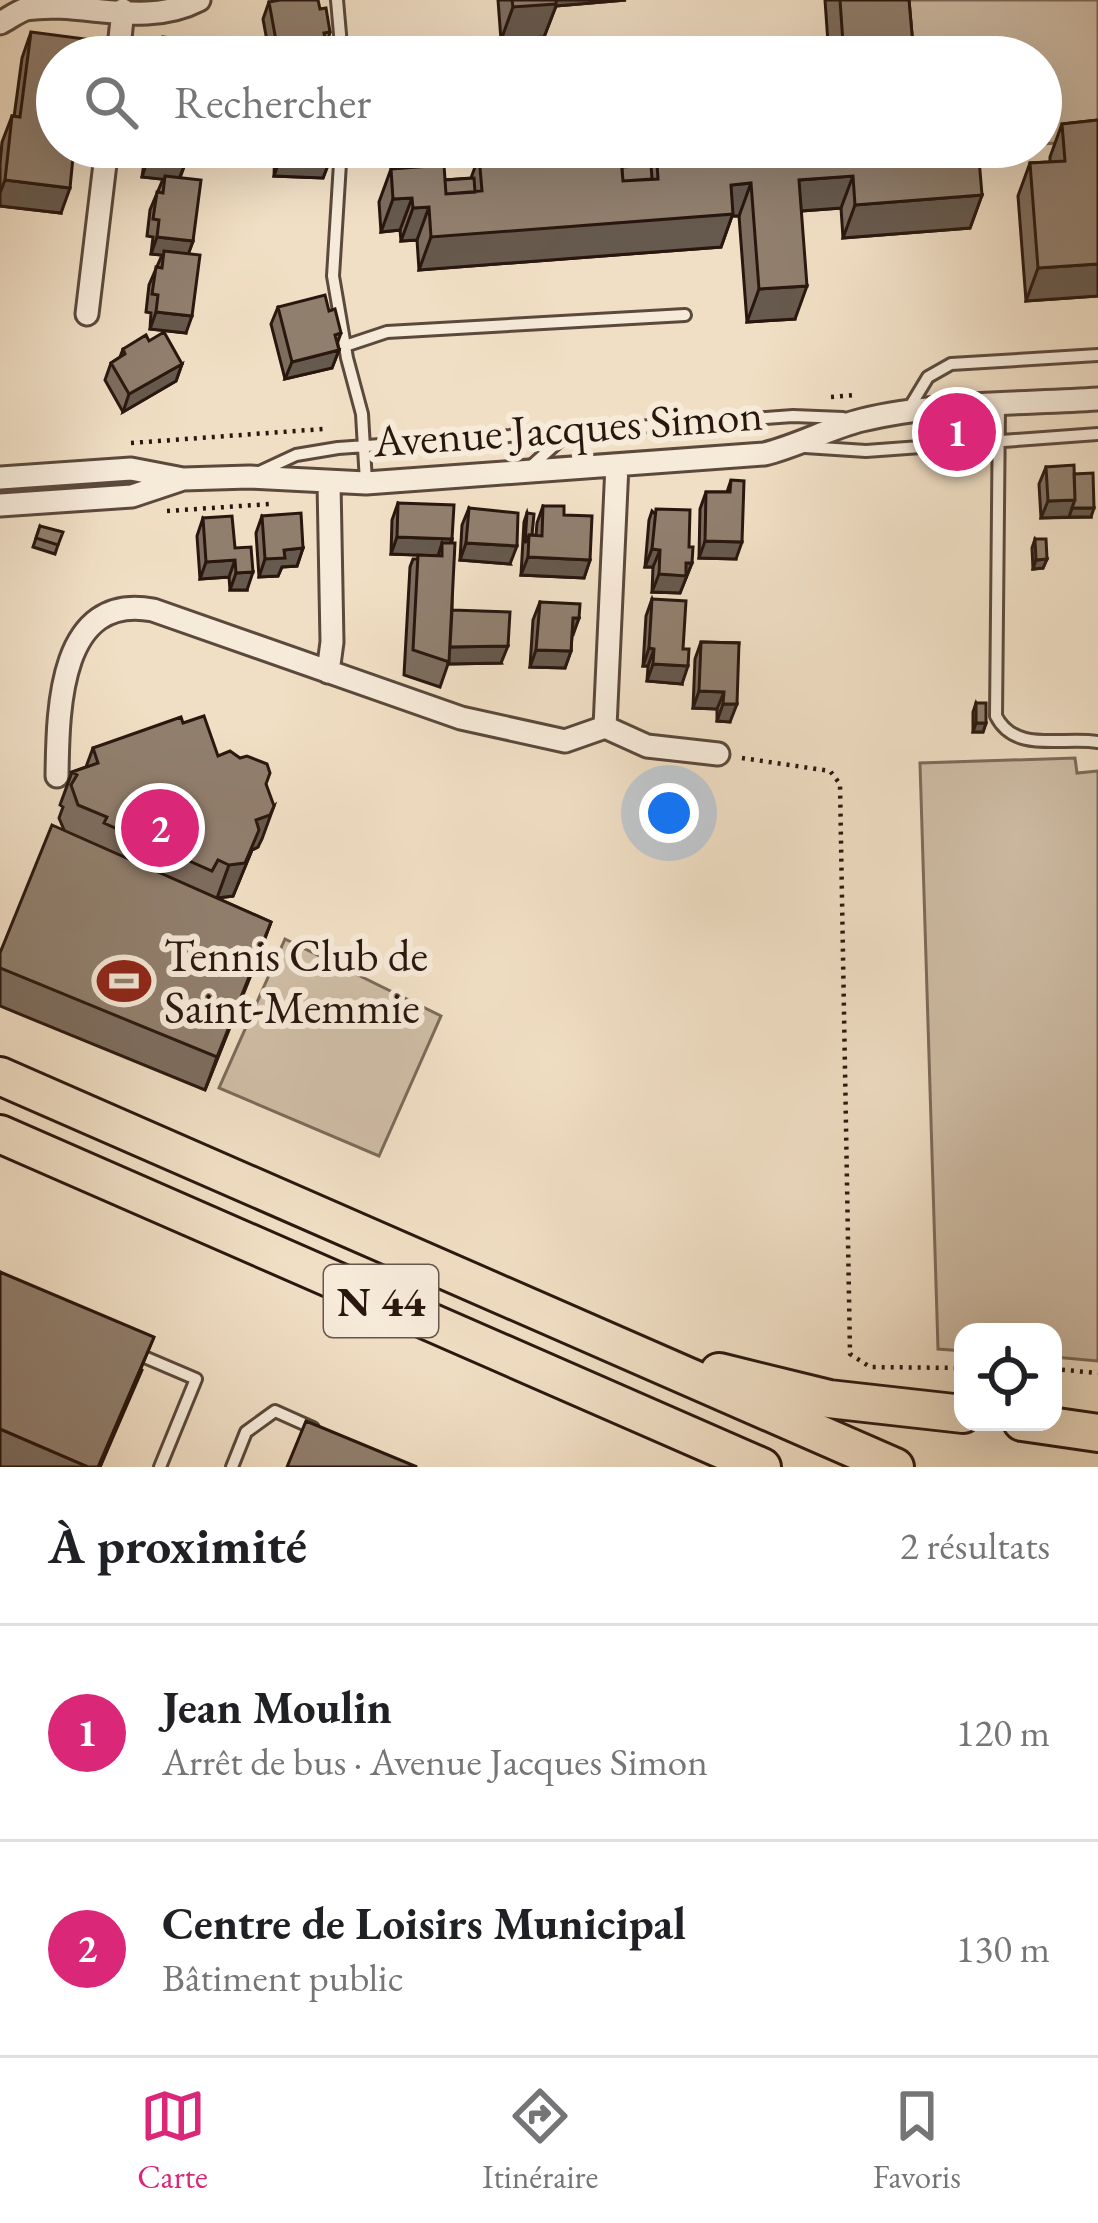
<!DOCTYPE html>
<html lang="fr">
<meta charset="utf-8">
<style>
:root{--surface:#fff;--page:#f2f2f2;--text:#202124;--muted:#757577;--line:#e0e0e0;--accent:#db2777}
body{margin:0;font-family:"EB Garamond",serif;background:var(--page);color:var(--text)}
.controls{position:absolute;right:36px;bottom:36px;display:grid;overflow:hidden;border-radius:24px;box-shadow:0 12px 48px #0002}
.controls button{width:108px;height:108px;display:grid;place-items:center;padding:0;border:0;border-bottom:3px solid var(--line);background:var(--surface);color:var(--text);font:60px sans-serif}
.you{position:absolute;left:669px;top:813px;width:42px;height:42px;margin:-30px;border:9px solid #fff;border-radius:50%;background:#1a73e8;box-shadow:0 0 0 18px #1a73e833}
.badge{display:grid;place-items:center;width:78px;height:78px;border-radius:50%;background:var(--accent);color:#fff;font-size:39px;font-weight:700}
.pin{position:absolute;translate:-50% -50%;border:6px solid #fff;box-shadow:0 3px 12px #0006}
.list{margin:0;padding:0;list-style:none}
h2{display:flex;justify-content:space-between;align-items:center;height:156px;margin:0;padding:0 48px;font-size:51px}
h2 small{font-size:39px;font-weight:400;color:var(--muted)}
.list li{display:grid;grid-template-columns:78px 1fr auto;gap:36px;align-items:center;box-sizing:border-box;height:216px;padding:0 48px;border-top:3px solid var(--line)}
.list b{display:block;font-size:45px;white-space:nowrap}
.list p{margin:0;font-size:39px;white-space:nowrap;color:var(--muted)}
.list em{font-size:39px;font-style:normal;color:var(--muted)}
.icon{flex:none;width:66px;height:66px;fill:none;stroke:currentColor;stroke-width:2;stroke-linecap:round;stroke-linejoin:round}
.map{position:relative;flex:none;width:1098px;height:1467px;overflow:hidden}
.search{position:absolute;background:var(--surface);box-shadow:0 12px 48px #0002;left:36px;right:36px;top:36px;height:132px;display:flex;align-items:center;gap:30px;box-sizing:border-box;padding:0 42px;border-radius:66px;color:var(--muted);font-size:45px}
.sheet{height:588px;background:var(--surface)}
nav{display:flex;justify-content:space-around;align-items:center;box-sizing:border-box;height:168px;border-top:3px solid var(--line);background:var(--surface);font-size:33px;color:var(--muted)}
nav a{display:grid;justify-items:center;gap:6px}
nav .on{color:var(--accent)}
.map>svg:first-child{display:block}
.green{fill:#cfbda6;stroke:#7c6a5a;stroke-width:3}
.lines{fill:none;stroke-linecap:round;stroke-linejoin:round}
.lane-casing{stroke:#5b493c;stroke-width:16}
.street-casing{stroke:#5b493c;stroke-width:27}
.primary-casing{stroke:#29170f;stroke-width:42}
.path{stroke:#29170f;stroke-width:4.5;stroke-dasharray:3 6;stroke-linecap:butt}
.lane{stroke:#f6ead9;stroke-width:10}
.street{stroke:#f6ead9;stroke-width:21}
.primary{stroke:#f1dfc5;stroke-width:36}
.wall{fill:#7d6d5f;stroke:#29170f;stroke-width:3}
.shaded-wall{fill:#66594d;stroke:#29170f;stroke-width:3}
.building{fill:#917f6e;stroke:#29170f;stroke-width:3}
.labels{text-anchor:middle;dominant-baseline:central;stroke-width:12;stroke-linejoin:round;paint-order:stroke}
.shield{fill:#f6ead9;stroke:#66564c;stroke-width:3}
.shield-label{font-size:42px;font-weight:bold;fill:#29170f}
.street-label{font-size:45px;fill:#29170f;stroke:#f6ead9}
.poi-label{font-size:45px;fill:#29170f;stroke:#f6ead9;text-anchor:start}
</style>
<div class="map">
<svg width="1098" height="1467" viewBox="0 0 1098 1467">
<rect width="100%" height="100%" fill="#f1dfc5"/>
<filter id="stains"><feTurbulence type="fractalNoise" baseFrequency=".00167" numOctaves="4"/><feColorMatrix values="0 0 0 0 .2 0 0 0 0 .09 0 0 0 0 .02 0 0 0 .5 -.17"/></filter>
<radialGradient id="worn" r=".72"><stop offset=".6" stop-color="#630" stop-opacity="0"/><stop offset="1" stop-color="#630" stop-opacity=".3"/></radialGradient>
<path class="green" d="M903,0h195v141l-57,3v-87h-135z
M1075,758l2,15 21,-2v590l-45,-4v-25h-90v19l-25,-2 -18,-586z
M285,939l156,77 -62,140 -160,-68z"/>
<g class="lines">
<defs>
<path id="lane" d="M337,0l5,57
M341,147l-8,129 14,82 15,56 4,68
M345,346l42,-14 298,-17
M999,406l-3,310c19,38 67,20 102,26
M908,410l20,-33 23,-13 147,-9
M805,447l61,4 232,-17
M528,469l40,-36
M255,474l41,-19 42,-7 455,-32 50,2
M135,1353l61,26 -36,88
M232,1467l14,-35 29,-21 38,17"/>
<path id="street" d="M0,23c8,-4 17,-11 26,-14 57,-9 117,20 173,-9
M118,57l5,-47
M87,314l20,-167
M0,478l131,-9 52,10 66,-2 117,6 398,-29c34,-8 65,-26 98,-34 73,-18 161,-16 236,-21
M0,505l132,-9 51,-17
M328,672l4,-30 -3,-159
M605,727l12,-262
M605,727l42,19 71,8
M57,776c1,-64 1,-184 96,-166l308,108 104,23 40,-14"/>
<path id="primary" d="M0,1076l895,391
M0,1134l762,333
M719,1372l110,27 134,15
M1022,1422l76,11"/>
</defs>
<use href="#lane" class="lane-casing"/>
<use href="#street" class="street-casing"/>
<use href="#primary" class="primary-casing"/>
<path class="path" d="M831,397l25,-2
M131,443l192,-14
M167,511l103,-7
M742,758l88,13 10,13 10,570 20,13 93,1
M1053,1369l45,4"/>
<use href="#lane" class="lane"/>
<use href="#street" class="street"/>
<use href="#primary" class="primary"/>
</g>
<path class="wall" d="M498,0h128l-70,6 -12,31 -43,3z
M825,0h84l5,57h-85z
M269,2l51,7 10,23 -6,25h-54l-7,-38z
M31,32l30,181 -61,-7v-42l2,-22 10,-26 2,1 8,-59z
M1098,120v176l-72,5 -8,-105 12,-33 20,-1v-5l12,-33z
M138,147h49l-2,17 -5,14 13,63 -5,13 -2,79 -36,-4 1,-16 -5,-1 3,-27 13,-30 -11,-1 2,-17 -6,-1 3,-26 13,-31 -21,-2 2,-14 -8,-1z
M275,147h60l-12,31 -49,-2z
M656,149l326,46 -12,33 -127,10 -2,-30 -40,3 -6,108 -48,3 -8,-106h-7l-11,31 -302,23 -2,-30 -16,1 -1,-11 -19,2 -2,-30 12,-33 54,11 26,-2 8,-22 143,11 29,-2z
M278,307l51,4 12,22 -4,11 2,6 -7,18 -47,11 -14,-55z
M149,341l33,23 -6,17 -53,31 -18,-32 6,-17 9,-6 3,-8z
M1046,467l28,7 17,43 -50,1 -2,-34z
M731,480l5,79 -37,-1 1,-49 6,-17h21z
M398,503l54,36v71l49,53 -53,1 -8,23 -36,-12 6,-108 3,-8h4l5,-4 -31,-1 1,-34z
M543,506l21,9 26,45 -6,18 -63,-3 3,-53 3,-9 5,22h4l1,-12z
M469,508l41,56 -50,-4 2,-35z
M652,511l37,36 3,16 -12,30 -28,-1 1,-25h-8l4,-47z
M262,516l41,32 -6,18 -15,1 -4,9 -19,1 -3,-44z
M203,518l32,30 12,42h-17l-1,-13 -29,2 -3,-43z
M40,526l18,19 -3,9 -22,-7z
M1035,539l12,20 -4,9 -10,1 -1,-21z
M652,599l30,85 -35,-3 1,-15h-5l3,-50z
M540,602l39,16 -7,17 -1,16 -6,17 -35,-1 3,-47z
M701,642l38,1 -9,79 -13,-1v-12l-24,-1 2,-49z
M976,703l10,20 -3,9h-10v-20z
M183,723l35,33 48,29 -8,62 -6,3 -19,46 -16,2 54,24 -66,168 -205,-84v-53l64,-123 -5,-12 4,-11 -3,-2 12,-33 14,-5 7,-19z
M0,1272l142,98 -42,97h-100z"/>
<path class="shaded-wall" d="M544,0h82l-70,6 -12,31 -43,3 12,-33z
M327,49l-3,8h-42z
M141,147h9l-6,16 -8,-1z
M329,147h6l-12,31 -49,-2 6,-17z
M148,159l37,5 -7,17 -36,-4z
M853,176l-12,32 -54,4 12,-32z
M5,180l65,8 -9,25 -61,-7v-13z
M751,183l-12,33h-7l-11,31 -302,23 12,-33 300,-52z
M982,195l-12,33 -127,10 12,-33z
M412,198l-12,32 -19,2 12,-33z
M429,207l-12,33 -16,1 12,-33z
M157,237l36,4 -6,17 -36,-4z
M1098,264v32l-72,5 12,-33z
M807,286l-12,33 -48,3 12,-33z
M156,312l36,4 -6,17 -36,-4z
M339,350l-7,18 -47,11 7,-17z
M182,364l-6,17 -53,31 6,-18z
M1075,500l-6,17 -28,1 7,-17z
M1072,508h22l-3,9h-22z
M397,537l55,2 -6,17 -4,-13 -4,13 -47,-2z
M705,541l37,1 -6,17 -37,-1z
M466,543l51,3 -7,18 -50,-4z
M303,548l-6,18 -15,1 -4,9 -19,1 6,-18 19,-9z
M652,549l8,1 -7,17h-8z
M528,557l62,3 -6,18 -63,-3z
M1047,559l-4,9 -10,1 3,-9z
M235,560l-6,17 -29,2 6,-17z
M686,563h6l-12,30 -28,-1 7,-18z
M253,572l-6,18h-17l6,-17z
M573,618h6l-6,17h-7z
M508,646l-7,17 -53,1 -1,-17z
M649,648l5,1 -6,17h-5z
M536,650l35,1 -6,17 -35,-1z
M653,664l35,2 -6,18 -35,-3z
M699,691l25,1 -7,17 -24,-1z
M723,704h14l-7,18 -13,-1z
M976,723h10l-3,9h-10z
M274,806l-12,33 -4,8 -6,3 -19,46 -16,2 12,-33 27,-45z
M271,922l-12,33 -54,135 12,-33z
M154,1337l-54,130h-2z"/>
<path class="building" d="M280,0h38l2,9 6,-1 4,24 -6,1 3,16 -48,8 -10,-55z
M512,0h44v4l-43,3z
M840,0h69l5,57h-70z
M31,32l54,7 -2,18h-26v90h17l-4,41 -65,-8 7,-64 8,1z
M163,37l37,5 -2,15h-45l1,-7 8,1z
M1098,120v144l-60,4 -8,-105 35,-2 -3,-37z
M150,147h37l-2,17 -37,-5z
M281,147h48v14l-49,-2z
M606,147h14l3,34 35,-2 -2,-30 36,-2h286l4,48 -127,10 -2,-29 -54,4 8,106 -48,3 -8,-106 -20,2 2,29 -302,23 -2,-30 -16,1 -1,-10 -19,1 -2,-30 53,-4 2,29 36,-3 -3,-35z
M651,165l1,14 -29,2 -1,-14z
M165,176l36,4 -8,61 -36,-4 2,-17 -6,-1 4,-27 6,1z
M474,178l1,14 -29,2 -1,-14z
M164,251l36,4 -8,61 -36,-4 2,-17 -6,-1 4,-27 6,1z
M325,295l4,16 6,-2 6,24 -6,2 4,15 -47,12 -14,-55z
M164,332l18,32 -53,30 -18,-31 14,-9 -2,-5 23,-14 3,6z
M1074,465l1,35 -27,1 -2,-34z
M1093,473l1,35h-22l3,-8 -1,-26z
M731,480l13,1 -2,61 -37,-1 1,-49h24z
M398,503l56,2 -2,34 -55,-2z
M543,506h21v9l28,1 -2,44 -62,-3 1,-22 13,1z
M469,508l49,5 -1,33 -51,-3z
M656,509l34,1 -1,37h4l-1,16h-6v13l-27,-2 1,-24 -8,-1z
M301,513l2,35 -19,2 1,8 -20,1 -3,-43z
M527,513l7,1 -2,21h-3l-4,8z
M232,516l3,32 16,-1 2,25 -17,1 -1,-13 -29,2 -3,-44z
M40,526l23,6 -5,13 -22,-7z
M1035,539h11l1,20 -11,1z
M442,543h13l-6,119 -36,-12 5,-95 24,1z
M652,599l34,2 -3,48h6l-1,17 -35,-2 1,-15 -5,-1z
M540,602l40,2 -1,14h-6l-2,33 -35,-1z
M452,610l58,2 -2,34 -58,1z
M701,642l38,1 -2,61h-14l1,-12 -25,-1z
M976,703h10v20h-10z
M204,716l14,40 12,-5 10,7 7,-2 20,8 3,9 -4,11 8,22 -4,9 -14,5 3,10 -14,33 -16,2 -11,-5 -6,11 -108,-48 3,-6 -29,-12 -7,-20 6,-10 -5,-3 26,-9 -5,-15 88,-31 2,6z
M52,825l219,97 -54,135 -217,-89v-15z
M0,1272l154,65 -56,130h-10l-88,-38z
M306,1421l111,46h-130z"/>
<defs>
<symbol id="stadium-bare" viewBox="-9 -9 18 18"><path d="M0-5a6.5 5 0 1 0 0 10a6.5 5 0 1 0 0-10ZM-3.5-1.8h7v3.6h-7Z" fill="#8f2418" stroke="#f6ead9" stroke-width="2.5" paint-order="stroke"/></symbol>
</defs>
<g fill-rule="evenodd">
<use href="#stadium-bare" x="86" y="943" width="76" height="76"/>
</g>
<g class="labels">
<rect class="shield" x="324" y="1265" width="114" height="72" rx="9"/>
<g class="shield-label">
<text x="381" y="1301">N 44</text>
</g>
<g class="street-label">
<text transform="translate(568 427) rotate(-4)">Avenue Jacques Simon</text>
</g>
<g class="poi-label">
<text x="164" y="955">Tennis Club de<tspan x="164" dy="52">Saint-Memmie</tspan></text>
</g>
</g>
<rect width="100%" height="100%" filter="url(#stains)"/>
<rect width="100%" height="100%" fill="url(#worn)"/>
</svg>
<div class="controls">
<button><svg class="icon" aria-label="locate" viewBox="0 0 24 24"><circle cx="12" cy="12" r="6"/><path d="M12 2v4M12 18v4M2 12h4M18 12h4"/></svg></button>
</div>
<div class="you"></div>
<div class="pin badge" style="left:957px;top:432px">1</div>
<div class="pin badge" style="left:160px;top:828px">2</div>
<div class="search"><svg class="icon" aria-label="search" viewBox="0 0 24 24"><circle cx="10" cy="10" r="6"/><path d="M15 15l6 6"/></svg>Rechercher</div>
</div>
<section class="sheet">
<h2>À proximité<small>2 résultats</small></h2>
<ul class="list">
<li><span class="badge">1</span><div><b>Jean Moulin</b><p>Arrêt de bus · Avenue Jacques Simon</p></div><em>120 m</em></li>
<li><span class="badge">2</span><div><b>Centre de Loisirs Municipal</b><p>Bâtiment public</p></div><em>130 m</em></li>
</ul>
</section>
<nav>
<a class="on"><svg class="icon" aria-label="map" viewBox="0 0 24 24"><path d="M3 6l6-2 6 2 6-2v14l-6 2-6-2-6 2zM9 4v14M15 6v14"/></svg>Carte</a>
<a><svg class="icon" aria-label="directions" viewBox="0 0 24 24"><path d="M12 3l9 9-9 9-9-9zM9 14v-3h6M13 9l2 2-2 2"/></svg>Itinéraire</a>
<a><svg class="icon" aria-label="saved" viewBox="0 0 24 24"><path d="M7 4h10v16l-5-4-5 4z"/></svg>Favoris</a>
</nav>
